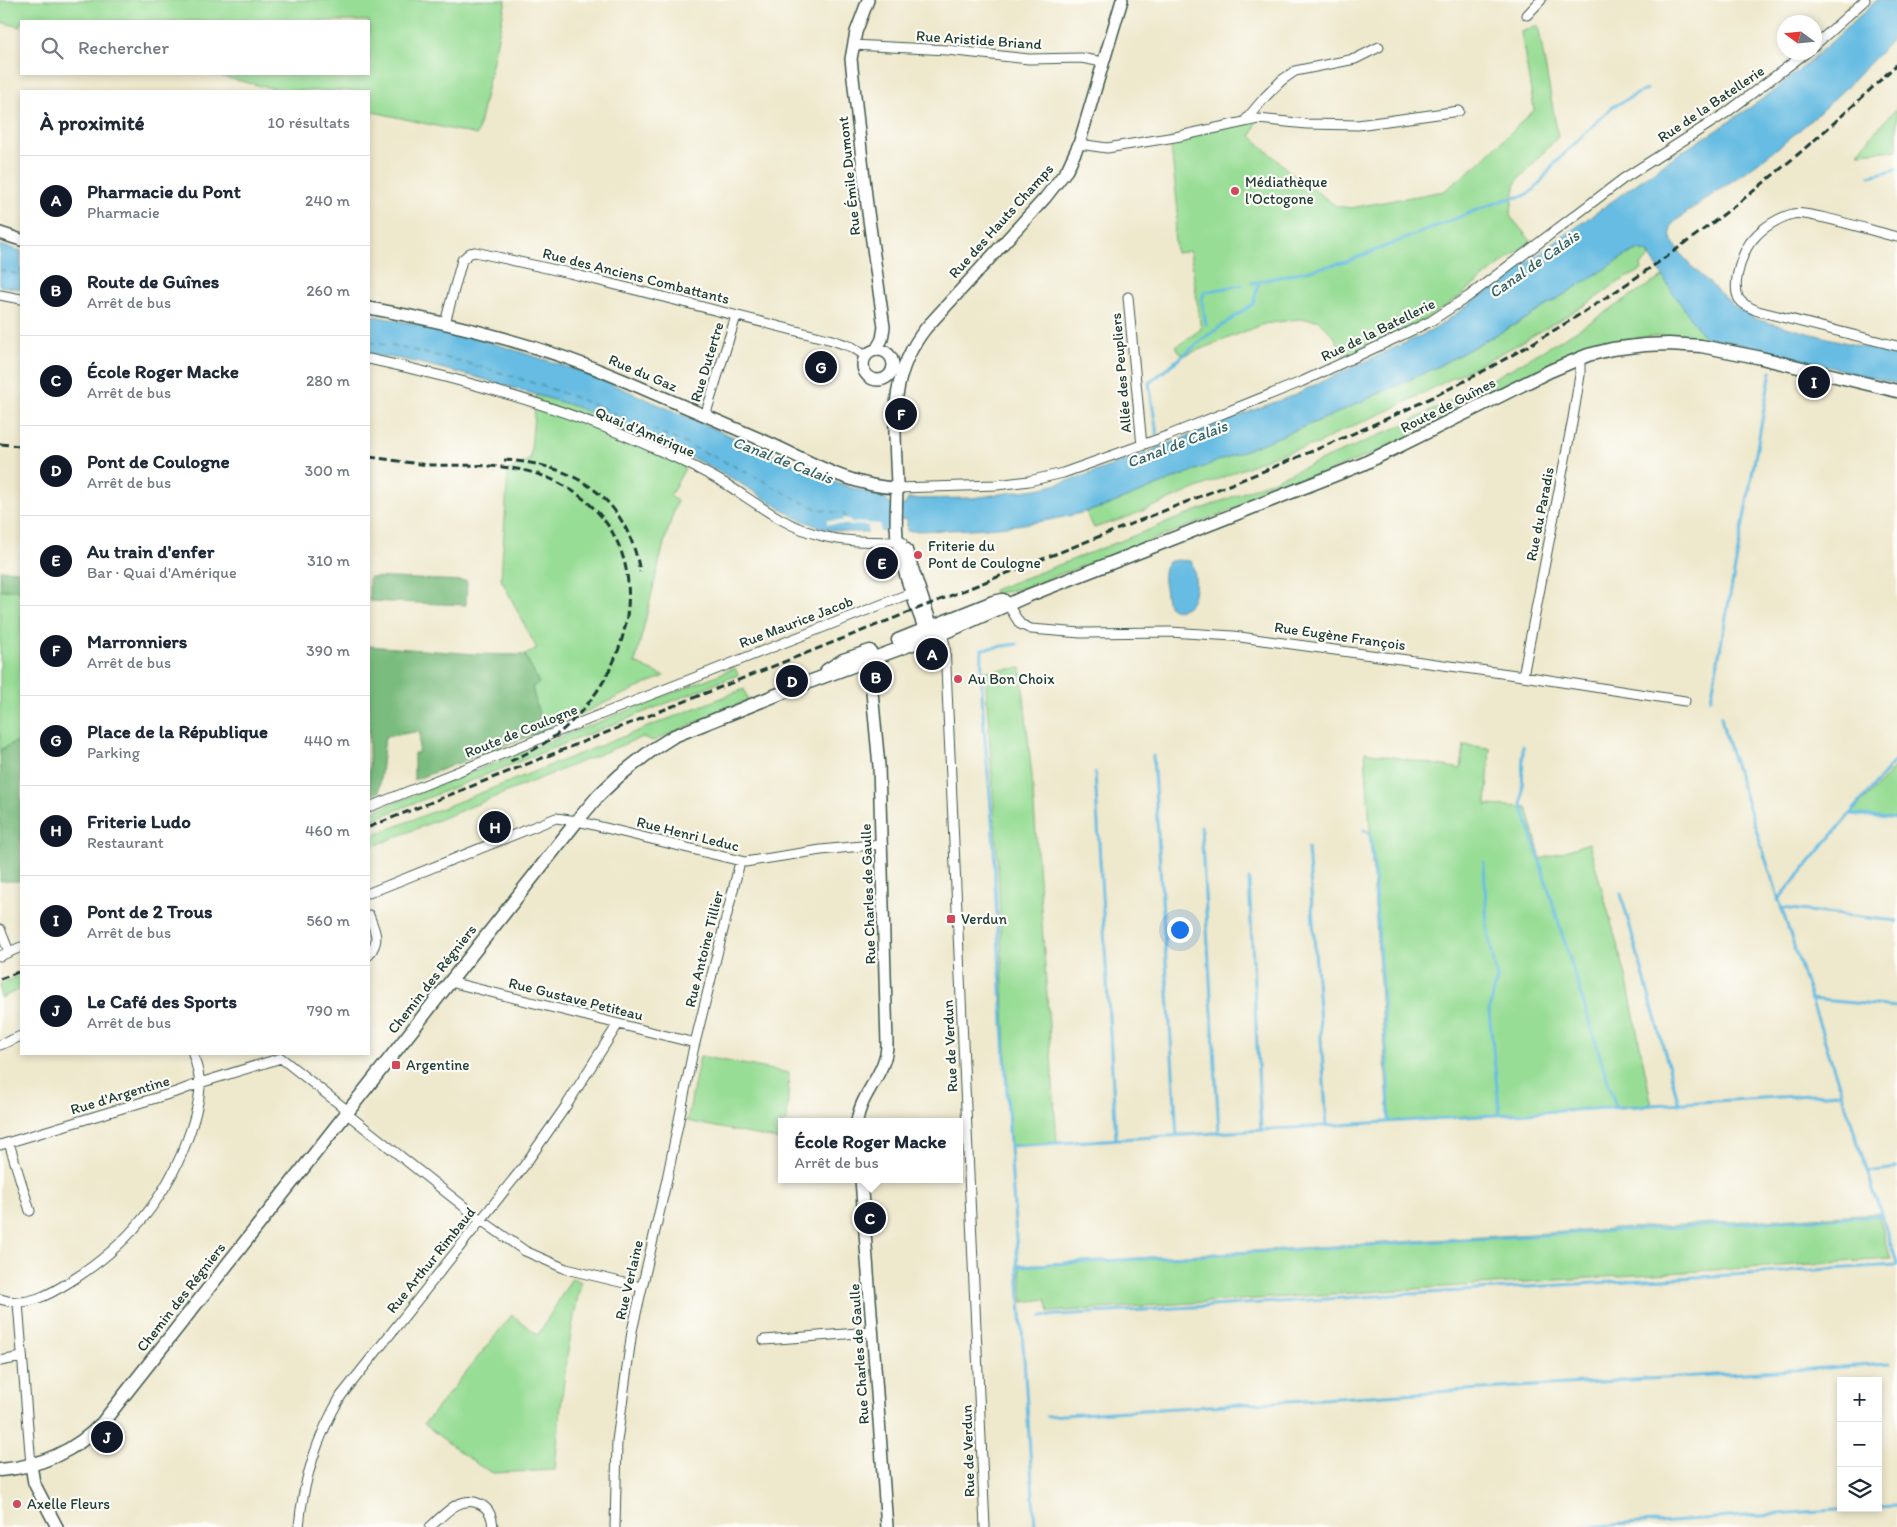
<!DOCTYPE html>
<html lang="fr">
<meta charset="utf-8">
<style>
:root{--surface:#fff;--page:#f6f6f7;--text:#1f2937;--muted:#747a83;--line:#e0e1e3;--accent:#111827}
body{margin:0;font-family:Itim,sans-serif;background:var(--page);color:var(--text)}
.controls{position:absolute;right:15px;bottom:15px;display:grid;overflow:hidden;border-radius:0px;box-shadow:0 2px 8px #0003}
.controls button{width:45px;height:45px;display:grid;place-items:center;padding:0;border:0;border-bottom:1px solid var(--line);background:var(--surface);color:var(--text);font:25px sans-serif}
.compass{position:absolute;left:1777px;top:15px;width:45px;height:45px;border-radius:50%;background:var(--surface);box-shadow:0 2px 8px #0003;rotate:285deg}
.you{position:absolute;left:1179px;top:929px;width:18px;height:18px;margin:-12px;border:4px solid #fff;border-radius:50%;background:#1a73e8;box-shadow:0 0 0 8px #1a73e833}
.badge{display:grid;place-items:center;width:32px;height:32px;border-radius:50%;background:var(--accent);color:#fff;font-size:16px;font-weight:700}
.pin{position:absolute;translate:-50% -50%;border:2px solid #fff;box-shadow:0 1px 5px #0006}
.popup{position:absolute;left:778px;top:1118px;width:185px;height:65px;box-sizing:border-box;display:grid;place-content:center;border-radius:0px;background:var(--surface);filter:drop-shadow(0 1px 4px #0005);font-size:16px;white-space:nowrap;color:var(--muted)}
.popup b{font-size:19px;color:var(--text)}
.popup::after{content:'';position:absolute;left:50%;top:100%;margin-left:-10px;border:10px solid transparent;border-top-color:var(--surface)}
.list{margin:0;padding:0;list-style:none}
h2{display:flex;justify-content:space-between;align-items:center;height:65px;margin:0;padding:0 20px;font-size:21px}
h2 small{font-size:16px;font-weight:400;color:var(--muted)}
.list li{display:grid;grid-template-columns:32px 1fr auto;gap:15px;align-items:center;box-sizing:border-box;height:90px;padding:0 20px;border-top:1px solid var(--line)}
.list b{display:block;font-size:19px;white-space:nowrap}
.list p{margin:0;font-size:16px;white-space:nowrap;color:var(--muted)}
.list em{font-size:16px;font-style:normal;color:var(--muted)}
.icon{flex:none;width:28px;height:28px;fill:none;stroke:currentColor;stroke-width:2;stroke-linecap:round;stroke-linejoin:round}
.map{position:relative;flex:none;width:1897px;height:1527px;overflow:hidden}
.search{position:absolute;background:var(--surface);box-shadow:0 2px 8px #0003;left:20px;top:20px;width:350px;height:55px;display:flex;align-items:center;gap:12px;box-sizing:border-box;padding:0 18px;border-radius:0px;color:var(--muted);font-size:19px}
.panel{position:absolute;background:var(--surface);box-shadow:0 2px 8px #0003;left:20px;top:90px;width:350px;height:965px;border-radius:0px}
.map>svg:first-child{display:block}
.green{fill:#98dd95;stroke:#5c8d64}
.forest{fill:#7abc7e;stroke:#4c7c59}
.water{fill:#66bce2;stroke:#427c8b}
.pier{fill:#eee8cc}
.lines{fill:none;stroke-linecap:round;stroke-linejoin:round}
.stream{stroke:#66bce2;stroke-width:3}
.ferry{stroke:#346368;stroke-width:1;stroke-dasharray:6 5;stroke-linecap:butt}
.minor-casing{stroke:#3e574b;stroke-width:11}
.tertiary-casing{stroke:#3e574b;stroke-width:14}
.secondary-casing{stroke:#3e574b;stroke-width:15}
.minor{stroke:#fff;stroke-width:9}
.tertiary{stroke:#fff;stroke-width:11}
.secondary{stroke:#fff;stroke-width:12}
.rail{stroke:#1f3d34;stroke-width:3;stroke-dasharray:8 4;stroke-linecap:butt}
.poi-dot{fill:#d1495b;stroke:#fdfcf7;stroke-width:2}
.labels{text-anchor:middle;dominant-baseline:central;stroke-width:4.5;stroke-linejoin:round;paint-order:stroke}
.street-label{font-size:15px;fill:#1f3d34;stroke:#fdfcf7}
.poi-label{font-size:15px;fill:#1f3d34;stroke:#fdfcf7;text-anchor:start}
.water-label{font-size:16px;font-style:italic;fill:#346368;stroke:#fdfcf7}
</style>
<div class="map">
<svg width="1897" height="1527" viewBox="0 0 1897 1527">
<rect width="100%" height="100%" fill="#fdfcf7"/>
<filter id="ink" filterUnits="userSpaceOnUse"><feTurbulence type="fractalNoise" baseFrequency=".02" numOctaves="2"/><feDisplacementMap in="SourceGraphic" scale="10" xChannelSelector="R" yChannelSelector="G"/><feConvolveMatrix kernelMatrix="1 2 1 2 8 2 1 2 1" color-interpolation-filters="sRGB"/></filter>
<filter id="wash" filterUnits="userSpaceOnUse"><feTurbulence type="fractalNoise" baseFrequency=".0096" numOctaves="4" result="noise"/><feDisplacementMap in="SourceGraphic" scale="20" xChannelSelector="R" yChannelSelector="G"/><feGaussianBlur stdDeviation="1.12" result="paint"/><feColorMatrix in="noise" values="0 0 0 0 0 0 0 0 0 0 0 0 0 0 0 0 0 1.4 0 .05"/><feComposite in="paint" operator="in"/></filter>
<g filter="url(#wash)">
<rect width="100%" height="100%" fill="#eee8cc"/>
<path class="green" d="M0,0h506l-29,135 -108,-24v-20h-85l-74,-17h159v-53h-348v6l-21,-5z
M1538,25l20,112 -42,45 -6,34 21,25 -79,61 -31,20 -76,36 -11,-22 -16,-16 -19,-1 -35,5 -81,32 -7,-9 25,-18 -11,-78 -14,2 -2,-20 4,-22 -8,-73 88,-19 -7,17 38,35 47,35 15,2 93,-17 33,-26 57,-55 -13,-78z
M1897,108v42l-39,3 20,-25z
M1637,250l11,2 2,5 -9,8 1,5 -25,13 -27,19 -75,44 -125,64 -47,20 -25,14 -42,11 -148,62 -34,11 -8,-16 20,-6 222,-89 107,-49 92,-50 87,-56z
M1663,277l41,60 66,14 -4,3c-19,-4 -37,-8 -56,-12 -6,-1 -13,-4 -19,-5 -43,-5 -89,5 -128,20l-186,95 -113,46 -238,89 -32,7 -1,-4c88,-33 176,-68 264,-103 50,-21 101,-41 149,-64 63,-30 124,-64 183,-100 25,-15 48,-33 74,-46z
M536,395c53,13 105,38 155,62l-21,39 7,5 -13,42 -29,120 29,13 -121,55 -11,-44 7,-4 -14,-28 12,-6 -36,-70 7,-108 22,-12z
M0,590h21v149l-21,11z
M735,668l3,7 -369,146v-8z
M1021,668l11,109 25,366 -47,3 -12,-277 -13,-198z
M744,689l4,11 -95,41 -11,-4 -273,111v-11z
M1464,745l26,3 -4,57 41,2 14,52 48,-16 37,133 26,130 -263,16 -24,-370 96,17z
M1897,765v54l-46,-5z
M21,975v14l-21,9v-14z
M700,1056l89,17 -2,49h-6v20l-6,-3 -88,-18z
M1878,1213l13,46 -842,53 -3,-13 -23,3 -3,-37z
M572,1278l9,4c-14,62 -21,125 -26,188l-62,3 -13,-7 -19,-13 -37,-29 88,-109 26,20z"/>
<path class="forest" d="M0,570l21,1v19h-21z
M369,577l98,4 -1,24 -97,-4z
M369,646l107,8 49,1 14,28 -7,4 11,44 -129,49v-27h4l2,-22 -35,6 -6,55 -10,4z
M21,739v142h-21v-131z"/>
<path class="water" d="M1877,0h20v34c-40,44 -82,86 -130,122 -30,23 -63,43 -93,66l-3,5 -1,6 2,8 16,22 46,43 21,13 142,37v28l-164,-42 -29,-5 -33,-47 -23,-38 -11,-2 -7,3 -103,65 -92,50 -107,49 -222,89c-69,21 -128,24 -199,25v-12l-18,2v10l-3,1h-40l-25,-4 -26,-11 -60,-37 -44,-23 -34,-17 -83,-34 -98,-29 -69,-17 -38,-6v-39l92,18 128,41 233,102 27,11 36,10 5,8h15l3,-6 64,-1 71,-10 35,-10 58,-21 123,-49 41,-15 4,-3 131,-61 237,-171 51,-32 48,-33 37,-30z
M0,245l21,6v38l-21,-3z
M1176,560l15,1c6,13 8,44 -10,48 -4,1 -8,1 -11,-2 -4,-5 -4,-13 -5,-19 -2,-9 -2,-18 3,-26z"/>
<path class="pier" d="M843,518l7,1 1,3 29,2v8h4v3l-16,-1v-8l-41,-2v-4l15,1z"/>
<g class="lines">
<path class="stream" d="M1870,176l27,-7
M1252,283l94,-21 136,-54 25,-9 17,-3 11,-7 20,-26 57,-56 35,-18
M1206,324l-4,-23 2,-9 38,-7
M1157,434l-8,-51 58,-47 46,-32 6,-22
M1017,644l-35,5c-3,78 13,156 13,234l15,263 831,-53
M1711,699l60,-328
M1721,716l3,15 173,532
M1523,746l-1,58 94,304
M1153,756l24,380
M1095,773l21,366
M1851,814l46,5
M1201,827l18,305
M1364,830l6,4 3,26 15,213 1,49
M1308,848l19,278
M1484,862l3,64 10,52 -8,33 11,104
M1249,879l12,251
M1621,894l58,210
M1778,900l119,-142
M1781,908l116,13
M1810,999l87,8
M1010,1146l25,381
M1867,1172l30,-4
M1018,1266l863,-51
M1041,1316l856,-51
M1047,1416l843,-52
M1878,1507l19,-1
M1582,1527l284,-19"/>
<path class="ferry" d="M0,270l21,5
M369,342c94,16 184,44 272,82 39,17 79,35 117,54 17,9 33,19 50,27 12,6 25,6 37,10l1,4"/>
</g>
</g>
<g filter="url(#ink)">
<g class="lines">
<defs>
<path id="minor" d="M1527,15l14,-15
M853,45l94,5 82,9 52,-1 22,4
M1814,46l51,-46
M1244,122l21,-25 17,-17 13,-9 60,-12 24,-12
M1079,144l28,4 68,-11 83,-18 49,5 51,1 101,-14
M1897,237c-18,-4 -90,-27 -104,-23 -13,3 -31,14 -39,24 -11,11 -23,46 -15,61 4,6 12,9 19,12l139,35
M0,295l21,4
M1128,297l14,149
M445,323l17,-63 8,-7 5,-1 94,21 263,67 20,7 14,9
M369,359c98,21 197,49 289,91 23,10 46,21 68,34 30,19 58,42 93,51 26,8 55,6 83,7
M705,416l31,-100
M897,488l100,-3 32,-4 34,-8 104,-37 134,-54 93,-43 37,-18 38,-25 154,-117 103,-66 81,-61
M1005,600l15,24 11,5 50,4 89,-1 63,4 290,40 162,25
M941,629l4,16 40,882
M1523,676l50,-258 7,-43v-18
M369,807l238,-95 309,-121
M369,893l187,-75 21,3 168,41 76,-12 61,-6
M369,915c6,17 12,24 0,40
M0,929l9,23
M0,956l21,-9
M450,982l245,61
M0,1045l21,-9
M281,1058l67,53
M346,1113l135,107 44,31 41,18 75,18
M9,1143l21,68
M0,1145l179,-54 21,-8 81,-25
M0,1299c26,9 49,-4 71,-18 58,-36 97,-84 119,-149 5,-15 10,-32 10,-48 -1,-10 -4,-21 -7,-30
M18,1303l13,162
M764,1340l108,-8
M0,1361l22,-4
M299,1527c4,-47 18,-90 42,-131l183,-230 42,-60 52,-82
M430,1527c14,-12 30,-33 50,-23 10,5 12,13 13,23
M615,1527l2,-86 15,-110 35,-152 26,-128 47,-189"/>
<path id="tertiary" d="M868,0l-12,32 -5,27 16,146 17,122 -2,12 -6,11
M0,233l21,7
M369,308c87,16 173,37 254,72 49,21 98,42 146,63 40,18 83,44 128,45
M863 365a15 15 0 1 1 30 0a15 15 0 1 1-30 0Z
M906,549l25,75
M928,638c-11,-29 -22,-57 -29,-88 -5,-21 -2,-43 -2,-65 -2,-58 -10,-108 29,-157l119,-130 22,-28 12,-26 43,-144
M857,1122c3,-28 30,-49 30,-78l-8,-278 -10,-106
M861,1179l26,348
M31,1465l3,18 23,44"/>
<path id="secondary" d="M898,640l95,-38 10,-2
M827,670l16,-10 27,-9
M0,1470c39,-3 76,-19 103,-48l474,-601 22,-26 20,-19 33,-26 22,-14 135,-54 144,-53 74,-33 336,-132 187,-93 38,-16 24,-6 33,-4 24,-1 32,2 56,11 140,34"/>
</defs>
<use href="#minor" class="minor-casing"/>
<use href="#tertiary" class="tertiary-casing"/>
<use href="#secondary" class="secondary-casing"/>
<use href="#minor" class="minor"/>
<use href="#tertiary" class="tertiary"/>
<use href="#secondary" class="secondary"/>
<path class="rail" d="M0,444l21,2
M369,457c21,2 42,7 64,8 44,1 86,-3 126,18 98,51 83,170 13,238 -18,19 -40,30 -63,41
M504,460c72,4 123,38 136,112
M369,827l890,-354c74,-30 147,-61 217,-98 154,-83 296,-189 421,-311
M0,979l21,-8"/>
</g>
</g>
<g class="poi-dot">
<circle cx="1235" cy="191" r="5"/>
<circle cx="918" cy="555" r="5"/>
<circle cx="958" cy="679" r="5"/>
<rect x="946" y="914" width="10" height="10" rx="2.5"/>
<rect x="391" y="1060" width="10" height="10" rx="2.5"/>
<circle cx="17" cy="1504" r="5"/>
</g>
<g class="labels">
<g class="street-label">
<text transform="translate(979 40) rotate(4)">Rue Aristide Briand</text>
<text transform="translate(1711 104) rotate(-34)">Rue de la Batellerie</text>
<text transform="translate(849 176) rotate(-96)">Rue Émile Dumont</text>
<text transform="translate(1001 221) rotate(-48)">Rue des Hauts Champs</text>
<text transform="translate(636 276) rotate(14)">Rue des Anciens Combattants</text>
<text transform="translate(1378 330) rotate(-26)">Rue de la Batellerie</text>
<text transform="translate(707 362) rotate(-73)">Rue Dutertre</text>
<text transform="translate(643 373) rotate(23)">Rue du Gaz</text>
<text transform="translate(1121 373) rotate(-95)">Allée des Peupliers</text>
<text transform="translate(1448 405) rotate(-27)">Route de Guînes</text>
<text transform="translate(645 432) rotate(23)">Quai d'Amérique</text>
<text transform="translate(1540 514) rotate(-79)">Rue du Paradis</text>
<text transform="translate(796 622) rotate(-21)">Rue Maurice Jacob</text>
<text transform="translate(1340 636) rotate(8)">Rue Eugène François</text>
<text transform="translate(521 731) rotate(-22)">Route de Coulogne</text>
<text transform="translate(688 834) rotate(14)">Rue Henri Leduc</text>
<text transform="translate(868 894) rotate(-92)">Rue Charles de Gaulle</text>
<text transform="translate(704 949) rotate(-76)">Rue Antoine Tillier</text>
<text transform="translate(432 979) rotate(-52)">Chemin des Régniers</text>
<text transform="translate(576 999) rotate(14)">Rue Gustave Petiteau</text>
<text transform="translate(950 1046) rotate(-93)">Rue de Verdun</text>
<text transform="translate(120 1095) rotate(-17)">Rue d'Argentine</text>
<text transform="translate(431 1260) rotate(-51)">Rue Arthur Rimbaud</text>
<text transform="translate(629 1280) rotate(-77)">Rue Verlaine</text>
<text transform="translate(181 1297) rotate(-52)">Chemin des Régniers</text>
<text transform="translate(859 1354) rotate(-94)">Rue Charles de Gaulle</text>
<text transform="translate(968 1451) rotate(-92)">Rue de Verdun</text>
</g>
<g class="poi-label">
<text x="1245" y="182">Médiathèque<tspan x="1245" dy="17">l'Octogone</tspan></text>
<text x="928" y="546">Friterie du<tspan x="928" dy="17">Pont de Coulogne</tspan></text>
<text x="968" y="679">Au Bon Choix</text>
<text x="961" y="919">Verdun</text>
<text x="406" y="1065">Argentine</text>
<text x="27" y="1504">Axelle Fleurs</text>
</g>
<g class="water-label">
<text transform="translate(1534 264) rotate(-35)">Canal de Calais</text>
<text transform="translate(1177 444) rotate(-21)">Canal de Calais</text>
<text transform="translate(783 460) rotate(21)">Canal de Calais</text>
</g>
</g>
</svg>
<div class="controls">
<button>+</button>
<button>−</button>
<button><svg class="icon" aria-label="layers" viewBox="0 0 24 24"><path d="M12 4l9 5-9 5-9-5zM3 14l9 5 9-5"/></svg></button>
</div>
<svg class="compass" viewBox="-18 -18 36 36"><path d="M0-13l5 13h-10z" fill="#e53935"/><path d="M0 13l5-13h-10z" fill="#747a83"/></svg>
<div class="you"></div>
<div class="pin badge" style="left:932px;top:654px">A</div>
<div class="pin badge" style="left:876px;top:677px">B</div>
<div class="pin badge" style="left:870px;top:1218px">C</div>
<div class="popup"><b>École Roger Macke</b>Arrêt de bus</div>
<div class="pin badge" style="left:792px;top:681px">D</div>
<div class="pin badge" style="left:882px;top:563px">E</div>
<div class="pin badge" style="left:901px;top:414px">F</div>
<div class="pin badge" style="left:821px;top:367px">G</div>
<div class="pin badge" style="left:495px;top:827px">H</div>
<div class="pin badge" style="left:1814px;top:382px">I</div>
<div class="pin badge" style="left:107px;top:1437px">J</div>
<div class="search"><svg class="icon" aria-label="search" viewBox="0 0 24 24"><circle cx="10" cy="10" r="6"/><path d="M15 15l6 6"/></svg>Rechercher</div>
<section class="panel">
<h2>À proximité<small>10 résultats</small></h2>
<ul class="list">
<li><span class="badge">A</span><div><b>Pharmacie du Pont</b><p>Pharmacie</p></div><em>240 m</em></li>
<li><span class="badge">B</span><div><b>Route de Guînes</b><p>Arrêt de bus</p></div><em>260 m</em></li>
<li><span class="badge">C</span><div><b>École Roger Macke</b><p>Arrêt de bus</p></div><em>280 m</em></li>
<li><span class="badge">D</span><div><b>Pont de Coulogne</b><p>Arrêt de bus</p></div><em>300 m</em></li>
<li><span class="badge">E</span><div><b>Au train d'enfer</b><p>Bar · Quai d'Amérique</p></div><em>310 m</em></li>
<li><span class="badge">F</span><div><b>Marronniers</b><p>Arrêt de bus</p></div><em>390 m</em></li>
<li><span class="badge">G</span><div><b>Place de la République</b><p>Parking</p></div><em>440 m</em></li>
<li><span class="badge">H</span><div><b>Friterie Ludo</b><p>Restaurant</p></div><em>460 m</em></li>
<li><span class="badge">I</span><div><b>Pont de 2 Trous</b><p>Arrêt de bus</p></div><em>560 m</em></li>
<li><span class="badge">J</span><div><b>Le Café des Sports</b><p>Arrêt de bus</p></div><em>790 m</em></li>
</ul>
</section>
</div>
